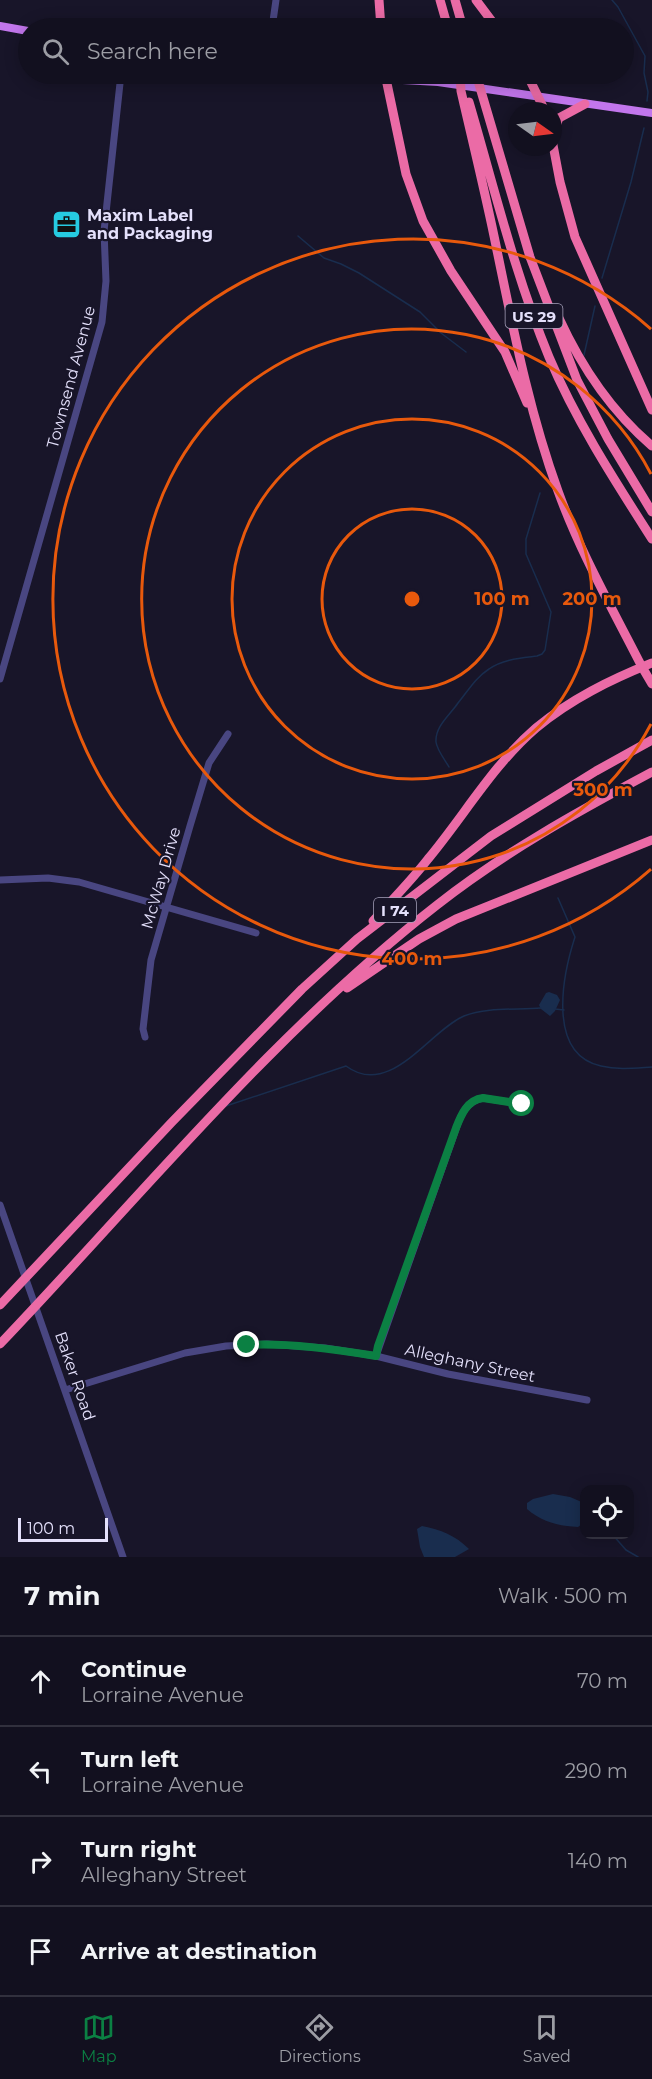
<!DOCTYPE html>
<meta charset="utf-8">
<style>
:root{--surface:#12101f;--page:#1b1928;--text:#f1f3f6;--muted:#9c9da4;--line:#31303d;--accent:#0b8043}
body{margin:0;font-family:Montserrat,sans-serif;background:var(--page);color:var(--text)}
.controls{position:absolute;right:18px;bottom:18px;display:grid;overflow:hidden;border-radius:12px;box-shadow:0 3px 15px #0003}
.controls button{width:54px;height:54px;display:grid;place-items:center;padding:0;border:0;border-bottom:2px solid var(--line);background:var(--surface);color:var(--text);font:30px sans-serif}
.compass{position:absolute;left:508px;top:102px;width:54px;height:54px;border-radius:50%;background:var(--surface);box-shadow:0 3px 15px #0003;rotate:104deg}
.scale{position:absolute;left:18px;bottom:15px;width:90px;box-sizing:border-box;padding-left:6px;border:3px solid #e4e0fb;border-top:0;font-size:16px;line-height:21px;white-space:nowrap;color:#e4e0fb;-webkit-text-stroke:4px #181529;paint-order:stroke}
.stop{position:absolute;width:18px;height:18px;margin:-14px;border:4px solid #0b8043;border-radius:50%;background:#fff}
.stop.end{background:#0b8043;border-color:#fff;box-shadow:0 2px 6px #0008}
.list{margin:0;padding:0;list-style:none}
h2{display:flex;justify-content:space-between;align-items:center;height:78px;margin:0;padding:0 24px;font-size:26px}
h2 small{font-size:20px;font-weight:400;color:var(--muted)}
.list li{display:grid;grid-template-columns:39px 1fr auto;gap:18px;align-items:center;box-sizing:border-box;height:90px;padding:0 24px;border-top:2px solid var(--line)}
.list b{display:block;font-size:22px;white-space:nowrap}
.list p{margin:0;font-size:20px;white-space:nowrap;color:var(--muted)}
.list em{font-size:20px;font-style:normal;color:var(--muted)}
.icon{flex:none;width:33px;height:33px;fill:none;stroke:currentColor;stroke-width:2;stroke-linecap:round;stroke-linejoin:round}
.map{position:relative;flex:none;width:652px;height:1557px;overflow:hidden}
.search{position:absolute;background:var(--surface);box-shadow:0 3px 15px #0003;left:18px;right:18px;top:18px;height:66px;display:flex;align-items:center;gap:15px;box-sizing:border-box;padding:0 21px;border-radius:33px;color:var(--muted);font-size:22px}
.sheet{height:438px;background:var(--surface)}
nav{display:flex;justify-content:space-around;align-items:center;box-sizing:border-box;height:84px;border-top:2px solid var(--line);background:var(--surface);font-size:16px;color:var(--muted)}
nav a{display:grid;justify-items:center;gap:3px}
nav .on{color:var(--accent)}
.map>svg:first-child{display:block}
.water{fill:#192d4e}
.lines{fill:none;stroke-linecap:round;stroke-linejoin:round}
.stream{stroke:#192d4e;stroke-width:1.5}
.minor{stroke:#494681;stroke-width:7}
.major{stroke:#c276ec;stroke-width:8}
.highway{stroke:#eb6ba6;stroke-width:9}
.route{stroke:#0b8043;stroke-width:8}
.ring{fill:none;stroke:#e8590c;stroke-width:3}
.labels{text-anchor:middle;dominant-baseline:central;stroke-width:4.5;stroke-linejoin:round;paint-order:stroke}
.shield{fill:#181529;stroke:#a7a3bc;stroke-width:1.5}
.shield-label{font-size:15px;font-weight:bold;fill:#e4e0fb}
.poi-label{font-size:16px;font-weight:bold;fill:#e4e0fb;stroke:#181529;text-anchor:start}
.street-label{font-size:16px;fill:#e4e0fb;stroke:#181529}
.centre{fill:#e8590c;stroke:#181529;stroke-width:3}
.ring-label{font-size:18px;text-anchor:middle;font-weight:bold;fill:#e8590c;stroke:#181529;stroke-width:4.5;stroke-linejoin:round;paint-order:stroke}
</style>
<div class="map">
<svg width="652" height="1557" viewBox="0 0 652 1557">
<rect width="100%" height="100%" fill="#181529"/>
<path class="water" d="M549,992l8,3 3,5 -5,11 -5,5 -9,-7 -2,-4 7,-12z
M553,1494l17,3 14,6 -2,21 -4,3c-19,-1 -36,-5 -51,-18v-6l6,-4z
M422,1526c19,4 33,9 47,23l-14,8h-31l-4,-10 -3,-18z"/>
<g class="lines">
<path class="stream" d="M612,0l6,7 27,49 -1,17 4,19 -1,9
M298,236l26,22 17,6 18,9 61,39 21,21 25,19
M602,278l29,-96 13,-54
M584,355l11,-49
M449,767c-4,-7 -12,-17 -13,-25 -1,-16 14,-27 22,-39 10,-12 17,-25 31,-34 14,-10 32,-11 48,-13l5,-2 3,-4 6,-38 -25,-58v-15l14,-46
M558,898l17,39c-12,37 -29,117 26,129 17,4 34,2 51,1
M555,1009l9,1
M226,1106l120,-40c44,33 83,-35 118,-50 22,-9 53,-6 77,-8
M612,1534l14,16 12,7"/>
<path class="minor" d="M272,28l4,-28
M0,679l102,-357 4,-41 -2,-50 17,-157
M0,880l48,-2 31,4 177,51
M145,1037l-2,-8 8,-69 39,-134 19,-63 19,-29
M0,1205l123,352
M376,1356l80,-227c5,-15 11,-28 27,-31l45,7
M65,1390l120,-37 41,-7 41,-2 58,4 51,8 72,18 139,26"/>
<path class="major" d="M0,26l28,5
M347,74l38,5 53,3 214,31"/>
<path class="highway" d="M379,0l2,28
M440,0l8,28
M455,0l8,28
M476,0l21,28
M352,74h2
M385,74l21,100 17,47 28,50 54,81 22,51
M460,74l1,17c11,48 23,97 33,145 18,86 34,173 64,255 22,61 55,119 84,176l10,17
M476,74l54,183 47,123 31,59 44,73
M527,74l18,37
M469,102c25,85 46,173 80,255 27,64 66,124 103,182
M553,134l6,-16 26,-14
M553,145l7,37 15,55 77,173
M559,318c22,48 52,93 93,128
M373,921c18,-20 38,-40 55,-62 36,-43 65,-94 108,-131 35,-29 74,-48 116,-65
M347,988l72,-49 37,-20 196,-79
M0,1305l172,-183 130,-133 55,-50 134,-103 105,-65 56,-31
M0,1344c142,-149 273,-311 437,-439 66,-52 140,-93 215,-133"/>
</g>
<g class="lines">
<path class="route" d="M247,1345c43,-2 86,4 129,11l2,-10 78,-218c5,-13 11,-28 27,-30l39,6"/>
</g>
<g class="ring">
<circle cx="412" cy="599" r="90"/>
<circle cx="412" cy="599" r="180"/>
<path d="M651 724A270 270 0 1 1 651 474"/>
<path d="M651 869A360 360 0 1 1 651 329"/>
</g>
<defs>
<symbol id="office-square" viewBox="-11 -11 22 22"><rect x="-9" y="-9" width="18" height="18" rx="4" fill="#26cbe1" stroke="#181529"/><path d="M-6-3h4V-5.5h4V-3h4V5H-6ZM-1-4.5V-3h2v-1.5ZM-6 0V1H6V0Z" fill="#111"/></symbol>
</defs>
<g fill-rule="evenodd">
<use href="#office-square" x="50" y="208" width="33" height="33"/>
</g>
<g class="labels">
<g class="shield">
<rect x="505.5" y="304" width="57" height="24" rx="4.5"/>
<rect x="374" y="898" width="42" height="24" rx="4.5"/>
</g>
<g class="shield-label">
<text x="534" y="316">US 29</text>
<text x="395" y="910">I 74</text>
</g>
<g class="poi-label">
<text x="87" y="215">Maxim Label<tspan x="87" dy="18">and Packaging</tspan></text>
</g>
<g class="street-label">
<text transform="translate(71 377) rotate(-75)">Townsend Avenue</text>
<text transform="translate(161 878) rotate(-74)">McWay Drive</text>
<text transform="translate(470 1363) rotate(12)">Alleghany Street</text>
<text transform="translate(75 1376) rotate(71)">Baker Road</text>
</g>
</g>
<circle cx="412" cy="599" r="9" class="centre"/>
<g class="ring-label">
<text x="502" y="605">100 m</text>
<text x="592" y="605">200 m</text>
<text x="603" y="796">300 m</text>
<text x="412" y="965">400 m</text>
</g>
</svg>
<div class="controls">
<button><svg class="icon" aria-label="locate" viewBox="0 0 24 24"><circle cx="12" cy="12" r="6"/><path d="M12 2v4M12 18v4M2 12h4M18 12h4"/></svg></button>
</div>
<svg class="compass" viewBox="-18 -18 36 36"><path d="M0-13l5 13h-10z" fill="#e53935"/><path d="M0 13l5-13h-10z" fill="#9c9da4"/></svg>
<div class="scale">100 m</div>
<div class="stop" style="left:522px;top:1104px"></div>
<div class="stop end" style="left:247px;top:1345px"></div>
<div class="search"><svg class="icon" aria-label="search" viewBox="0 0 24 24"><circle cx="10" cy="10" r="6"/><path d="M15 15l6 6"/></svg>Search here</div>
</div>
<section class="sheet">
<h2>7 min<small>Walk · 500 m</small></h2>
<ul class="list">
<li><svg class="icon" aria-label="ahead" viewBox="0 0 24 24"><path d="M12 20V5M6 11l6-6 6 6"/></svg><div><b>Continue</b><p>Lorraine Avenue</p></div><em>70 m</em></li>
<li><svg class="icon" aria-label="left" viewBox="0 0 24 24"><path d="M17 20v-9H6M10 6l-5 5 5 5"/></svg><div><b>Turn left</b><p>Lorraine Avenue</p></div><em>290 m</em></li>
<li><svg class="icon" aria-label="right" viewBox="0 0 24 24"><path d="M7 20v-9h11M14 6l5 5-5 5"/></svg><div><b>Turn right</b><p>Alleghany Street</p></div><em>140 m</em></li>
<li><svg class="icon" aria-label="arrive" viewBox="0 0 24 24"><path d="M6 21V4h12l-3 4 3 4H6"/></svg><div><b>Arrive at destination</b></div></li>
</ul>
</section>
<nav>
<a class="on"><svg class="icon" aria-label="map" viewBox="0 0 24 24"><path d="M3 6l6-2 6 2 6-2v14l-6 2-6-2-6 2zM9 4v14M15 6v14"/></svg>Map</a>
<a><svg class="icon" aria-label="directions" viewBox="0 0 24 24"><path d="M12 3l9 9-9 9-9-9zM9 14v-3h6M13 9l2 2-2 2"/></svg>Directions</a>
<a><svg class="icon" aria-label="saved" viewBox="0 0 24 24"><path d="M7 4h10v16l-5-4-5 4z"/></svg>Saved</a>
</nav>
